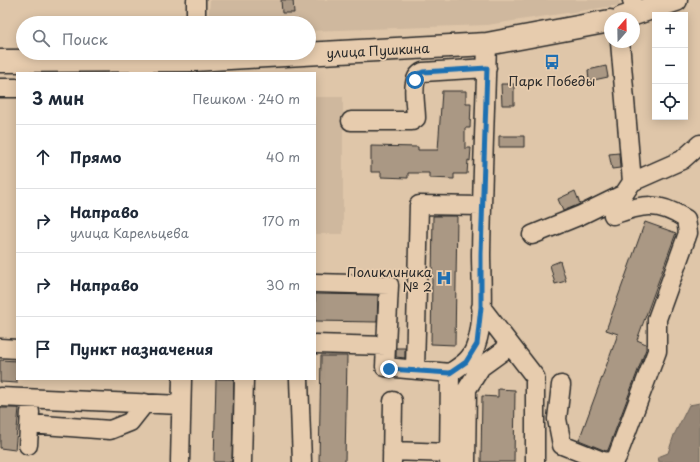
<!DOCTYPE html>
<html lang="ru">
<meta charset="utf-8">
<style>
:root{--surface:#fff;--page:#f6f6f7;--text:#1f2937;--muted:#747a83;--line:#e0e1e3}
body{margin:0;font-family:"Playpen Sans",sans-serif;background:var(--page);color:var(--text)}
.controls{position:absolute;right:12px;top:12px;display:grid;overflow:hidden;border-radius:0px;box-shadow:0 2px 10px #0003}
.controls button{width:36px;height:36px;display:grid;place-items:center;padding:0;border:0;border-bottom:1px solid var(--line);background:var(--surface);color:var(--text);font:20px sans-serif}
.compass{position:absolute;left:604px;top:12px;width:36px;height:36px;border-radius:50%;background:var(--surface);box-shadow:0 2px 10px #0003;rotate:20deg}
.stop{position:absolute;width:12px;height:12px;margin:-9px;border:3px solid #1f6fb2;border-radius:50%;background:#fff}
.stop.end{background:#1f6fb2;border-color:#fff;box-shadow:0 1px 4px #0008}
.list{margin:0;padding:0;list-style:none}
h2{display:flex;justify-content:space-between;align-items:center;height:52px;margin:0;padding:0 16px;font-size:17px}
h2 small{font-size:13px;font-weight:400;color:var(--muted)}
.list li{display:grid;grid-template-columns:26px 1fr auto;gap:12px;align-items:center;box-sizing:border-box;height:64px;padding:0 16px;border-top:1px solid var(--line)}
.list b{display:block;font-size:15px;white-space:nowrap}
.list p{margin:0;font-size:13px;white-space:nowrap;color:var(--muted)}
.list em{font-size:13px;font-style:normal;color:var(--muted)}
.icon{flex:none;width:22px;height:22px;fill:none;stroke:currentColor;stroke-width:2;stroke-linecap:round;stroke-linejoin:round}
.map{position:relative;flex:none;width:700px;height:462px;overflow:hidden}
.search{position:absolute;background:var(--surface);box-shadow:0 2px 10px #0003;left:16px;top:16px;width:300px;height:44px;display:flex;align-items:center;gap:10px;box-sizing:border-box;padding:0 14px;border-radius:22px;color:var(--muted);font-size:15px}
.panel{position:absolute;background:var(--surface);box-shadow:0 2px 10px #0003;left:16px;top:72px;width:300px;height:308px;border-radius:0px}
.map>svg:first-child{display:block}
.built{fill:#cfb89e}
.water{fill:#968676;stroke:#6b6258}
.building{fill:#aa9884;stroke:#2b2b2b}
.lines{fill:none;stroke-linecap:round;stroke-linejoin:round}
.minor-casing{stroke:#2b2b2b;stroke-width:21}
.major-casing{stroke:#2b2b2b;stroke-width:25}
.minor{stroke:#e7ccae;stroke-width:18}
.major{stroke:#e7ccae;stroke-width:22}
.route{stroke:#1f6fb2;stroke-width:5}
.labels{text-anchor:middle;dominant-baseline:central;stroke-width:3.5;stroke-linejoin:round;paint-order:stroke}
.street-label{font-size:13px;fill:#2b2b2b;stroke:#e7ccae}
.poi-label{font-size:13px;fill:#2b2b2b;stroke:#e7ccae}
</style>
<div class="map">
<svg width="700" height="462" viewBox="0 0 700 462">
<rect width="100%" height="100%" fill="#dfc6a9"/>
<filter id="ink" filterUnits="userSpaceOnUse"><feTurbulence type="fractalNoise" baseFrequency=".025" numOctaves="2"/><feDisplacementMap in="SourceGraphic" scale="8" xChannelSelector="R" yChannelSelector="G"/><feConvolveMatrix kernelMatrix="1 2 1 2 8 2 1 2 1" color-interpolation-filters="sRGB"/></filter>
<g filter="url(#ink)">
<path class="built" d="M210,0h409l1,5 -133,20 -178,6v-8h-101z
M315,97h28v137h-28z"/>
<path class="water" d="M700,403v59h-41l-1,-5 10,-4 6,-18 15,-30z"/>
<path class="building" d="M281,0h12l1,13h-12z
M606,66l2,11 -19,4 -1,-11z
M501,84h13v21h-12z
M442,91h24v12h5l-1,25h-5v20h6l-1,13 -2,-1 -1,14h-13v5l-25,-1v-5h-21v5l-27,-1v-5h-10v-26l47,1v3h20z
M499,136h25v11h-25z
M619,153l1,15 -8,1 -3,-15z
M575,191l5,13 -17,7 -5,-12z
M433,216h24l-2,129 -24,-1z
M645,222l31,11 -39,107 9,4v5l-38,101 -2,1 -27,-11 39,-106 -12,-4z
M560,261l6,20 -11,3 -5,-19z
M315,294l63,1 -1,27 -62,-1z
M396,348h9v10l-9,-1z
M321,356h26l-2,106h-26z
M0,360l17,1v22l-17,-1z
M216,379h18l-2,83h-18z
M498,389l17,1 -1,72h-33l1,-66 16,1z
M0,408h19l-4,42 -15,-2z"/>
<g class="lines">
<defs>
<path id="minor" d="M632,0l3,14
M196,23v-23
M620,42l12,140 50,-22 18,-16
M0,88h17
M351,121h61l4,-3c0,-14 -7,-40 7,-46l64,-4
M532,235l49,-20 43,-21 8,-12
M315,283l74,2 -3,61
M481,307l54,70v85
M315,344l71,2 -1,21 65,6
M0,348l17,1
M415,370l4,-165 63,1
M450,373c12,-8 22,-14 26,-28 9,-25 5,-64 5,-91 1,-70 4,-140 6,-210
M299,379l3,83
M561,385l-4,34 5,26 43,17 6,-1 6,-4 40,-106v-32l31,-86 -2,-14c-28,-18 -43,-15 -73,-4
M0,397l181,8
M30,424l80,6 20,-8 15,-19
M28,445l2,-33
M392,451l57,2
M180,462l2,-83
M242,462l2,-83
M392,462l1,-61
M449,462l1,-89
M466,462l1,-73 14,-22 29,-21"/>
<path id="major" d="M622,18l54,-18
M0,61l194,-1 293,-16 123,-23"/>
</defs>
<use href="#minor" class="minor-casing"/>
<use href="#major" class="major-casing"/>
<use href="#minor" class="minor"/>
<use href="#major" class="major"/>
</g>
</g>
<g class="lines" filter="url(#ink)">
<path class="route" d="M389,369l61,4 16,-11 11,-18 4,-37v-53l6,-186 -64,4 -5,2 -3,6"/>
</g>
<defs>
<symbol id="bus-bare" viewBox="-9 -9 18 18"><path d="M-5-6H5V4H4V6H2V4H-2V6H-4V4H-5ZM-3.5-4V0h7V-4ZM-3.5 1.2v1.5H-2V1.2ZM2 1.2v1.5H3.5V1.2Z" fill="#1f6fb2" stroke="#e7ccae" stroke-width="2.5" paint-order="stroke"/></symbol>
<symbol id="hospital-bare" viewBox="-9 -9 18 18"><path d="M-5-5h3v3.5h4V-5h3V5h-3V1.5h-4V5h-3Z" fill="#1f6fb2" stroke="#e7ccae" stroke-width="2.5" paint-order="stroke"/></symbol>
</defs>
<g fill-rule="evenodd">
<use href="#bus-bare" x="541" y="51" width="22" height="22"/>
<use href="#hospital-bare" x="433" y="267" width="22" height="22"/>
</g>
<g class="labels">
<g class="street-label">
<text transform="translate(378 50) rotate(-3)">улица Пушкина</text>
</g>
<g class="poi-label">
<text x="552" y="80">Парк Победы</text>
<text x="432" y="271" text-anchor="end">Поликлиника<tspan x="432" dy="15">№ 2</tspan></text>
</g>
</g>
</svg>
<div class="controls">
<button>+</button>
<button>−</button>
<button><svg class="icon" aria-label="locate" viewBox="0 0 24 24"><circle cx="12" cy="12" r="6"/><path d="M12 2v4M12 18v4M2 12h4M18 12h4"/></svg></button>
</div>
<svg class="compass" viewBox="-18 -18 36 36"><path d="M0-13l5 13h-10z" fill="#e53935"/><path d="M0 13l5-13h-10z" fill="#747a83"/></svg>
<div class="stop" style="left:415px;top:80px"></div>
<div class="stop end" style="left:389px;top:369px"></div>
<div class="search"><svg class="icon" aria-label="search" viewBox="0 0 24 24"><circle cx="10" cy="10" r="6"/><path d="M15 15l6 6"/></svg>Поиск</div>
<section class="panel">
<h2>3 мин<small>Пешком · 240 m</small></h2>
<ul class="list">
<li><svg class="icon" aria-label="ahead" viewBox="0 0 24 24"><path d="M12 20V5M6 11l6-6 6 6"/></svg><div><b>Прямо</b></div><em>40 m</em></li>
<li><svg class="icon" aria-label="right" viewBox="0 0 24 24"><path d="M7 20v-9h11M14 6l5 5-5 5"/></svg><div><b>Направо</b><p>улица Карельцева</p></div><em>170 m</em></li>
<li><svg class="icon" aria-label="right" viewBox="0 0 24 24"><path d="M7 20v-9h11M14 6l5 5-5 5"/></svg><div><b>Направо</b></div><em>30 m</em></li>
<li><svg class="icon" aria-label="arrive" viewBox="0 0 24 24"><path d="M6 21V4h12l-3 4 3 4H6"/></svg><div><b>Пункт назначения</b></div></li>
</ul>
</section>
</div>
